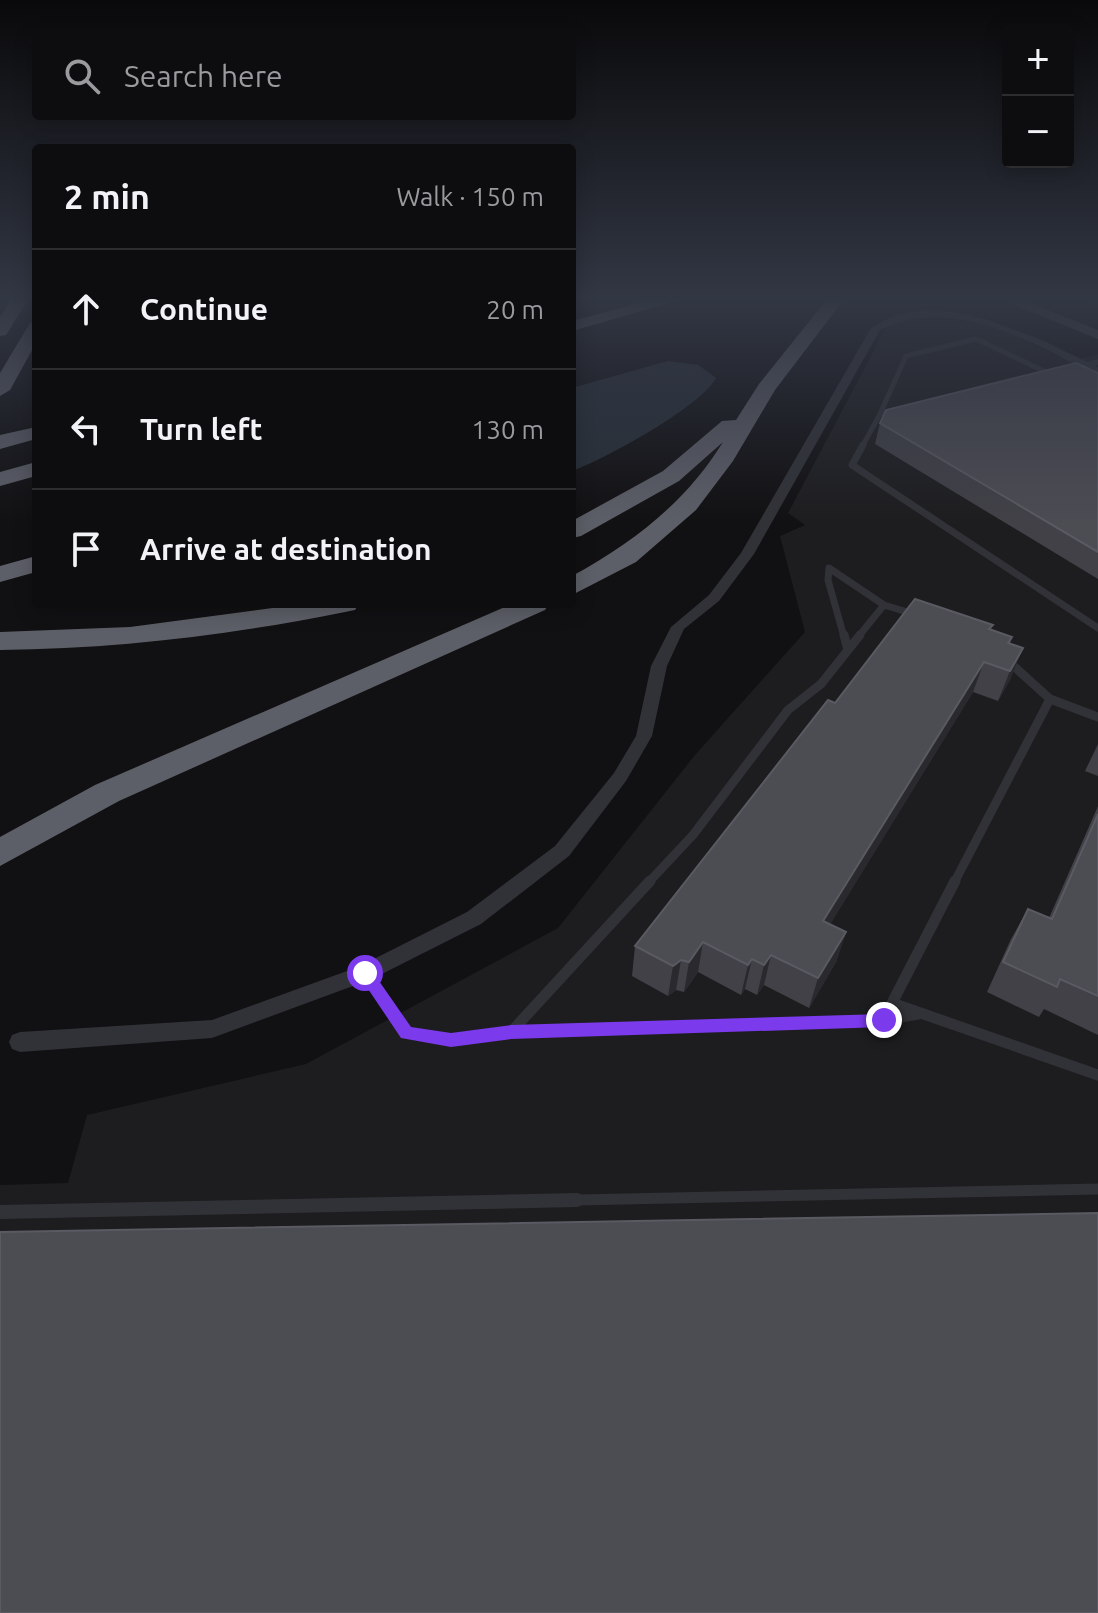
<!DOCTYPE html>
<meta charset="utf-8">
<style>
:root{--surface:#0d0c0e;--page:#161517;--text:#f1f3f6;--muted:#9a9b9e;--line:#2d2c2e}
body{margin:0;font-family:Ubuntu,sans-serif;background:var(--page);color:var(--text)}
.controls{position:absolute;right:24px;top:24px;display:grid;overflow:hidden;border-radius:8px;box-shadow:0 4px 20px #0003}
.controls button{width:72px;height:72px;display:grid;place-items:center;padding:0;border:0;border-bottom:2px solid var(--line);background:var(--surface);color:var(--text);font:40px sans-serif}
.stop{position:absolute;width:24px;height:24px;margin:-18px;border:6px solid #7c3aed;border-radius:50%;background:#fff}
.stop.end{background:#7c3aed;border-color:#fff;box-shadow:0 2px 8px #0008}
.list{margin:0;padding:0;list-style:none}
h2{display:flex;justify-content:space-between;align-items:center;height:104px;margin:0;padding:0 32px;font-size:34px}
h2 small{font-size:26px;font-weight:400;color:var(--muted)}
.list li{display:grid;grid-template-columns:52px 1fr auto;gap:24px;align-items:center;box-sizing:border-box;height:120px;padding:0 32px;border-top:2px solid var(--line)}
.list b{display:block;font-size:30px;white-space:nowrap}
.list em{font-size:26px;font-style:normal;color:var(--muted)}
.icon{flex:none;width:44px;height:44px;fill:none;stroke:currentColor;stroke-width:2;stroke-linecap:round;stroke-linejoin:round}
.map{position:relative;flex:none;width:1098px;height:1613px;overflow:hidden}
.search{position:absolute;background:var(--surface);box-shadow:0 4px 20px #0003;left:32px;top:32px;width:544px;height:88px;display:flex;align-items:center;gap:20px;box-sizing:border-box;padding:0 28px;border-radius:8px;color:var(--muted);font-size:30px}
.panel{position:absolute;background:var(--surface);box-shadow:0 4px 20px #0003;left:32px;top:144px;width:544px;height:464px;border-radius:8px}
.map>svg:first-child{display:block}
.built{fill:#1d1d1f}
.water{fill:#272e36}
.lines{fill:none;stroke-linecap:round;stroke-linejoin:round}
.lane-far4{stroke:#313237;stroke-width:5}
.lane-far3{stroke:#313237;stroke-width:7}
.lane-far2{stroke:#313237;stroke-width:9}
.lane-far1{stroke:#313237;stroke-width:11}
.lane{stroke:#313237;stroke-width:14}
.street{fill:#313237;fill-rule:evenodd}
.secondary{fill:#3f4147;fill-rule:evenodd}
.highway{fill:#5d5f68;fill-rule:evenodd}
.wall{fill:#414147}
.shaded-wall{fill:#2a292d}
.building{fill:#4c4c53;stroke:#595a62;stroke-width:2}
.route{fill:#7c3aed}
</style>
<div class="map">
<svg width="1098" height="1613" viewBox="0 0 1098 1613">
<rect width="100%" height="100%" fill="#111012"/>
<path class="built" d="M907,320h50l28,5 20,5 65,31 28,-7v1259h-1098v-428l68,-2 19,-68 219,-51 252,-136 137,-173 110,-123 -25,-96 25,-11 -17,-12 99,-187z"/>
<path class="water" d="M668,361l30,4 18,13c-16,29 -111,81 -144,93v-83z"/>
<g class="lines">
<path class="lane-far4" d="M1077,367l9,-2 12,5
M880,414l26,-58 70,-17 72,34
M862,447l18,-33 15,-3"/>
<path class="lane-far3" d="M863,445l-11,20 246,163
M844,637l-16,-57 1,-12 55,37
M858,637l26,-32 30,9"/>
<path class="lane-far2" d="M844,635l4,15
M1008,661l42,38
M648,883l45,-48 95,-125 33,-26 39,-49
M954,883l96,-184 48,18"/>
<path class="lane-far1" d="M955,881l-63,122 206,72
M365,973l41,60 45,7 60,-8 373,-12 34,-6
M511,1032l139,-151
M481,1202l617,-13"/>
<path class="lane" d="M0,1212l577,-12"/>
<path class="street" d="M1084,298l14,1v6l-13,-5z
M924,310l28,2 33,7 57,21 45,22 11,-3v6c-19,5 -34,-7 -52,-16 -52,-24 -111,-46 -166,-19l-126,224 -35,47 -35,28 -17,37 -15,70 -26,45 -57,75 -88,68 -109,55 -160,59 -192,14 -8,-3 -3,-7 3,-7 8,-3 192,-12 146,-53 109,-55 88,-66 59,-73 22,-37 15,-70 20,-39 38,-32 32,-42 130,-225 24,-13z"/>
<path class="secondary" d="M998,298h19l81,32v9z"/>
<path class="highway" d="M12,298h17l-23,37 -6,1v-19z
M657,298h29l-114,33v-10z
M828,298h17l-70,92 -42,71 -37,49 -60,52 -64,33v-19c61,-33 114,-74 151,-134l-44,39 -98,55 -9,2v-17l91,-50 59,-50 14,-1 23,-36z
M36,322v21l-26,47 -10,6v-23l30,-50z
M36,427v12l-36,10v-14z
M36,462v14l-36,10v-14z
M36,556v16l-36,10v-16z
M302,604h57l-4,6 -10,2c-114,23 -228,37 -345,38v-18l130,-5z
M512,604h37l-4,6 -426,191 -119,65v-29l95,-52z"/>
</g>
<path class="wall" d="M1098,373v206l-223,-135 5,-21z
M991,630l21,7 -2,7 1,34 -13,23 -25,-9 -143,232 16,8 -10,30 -27,46 -45,-23 -7,10 -12,-6 -4,6 -43,-23 -14,20 -8,-2 -8,6 -36,-20 3,-30 200,-243z
M1098,744v32l-13,-5z
M1098,806v229l-54,-26 -5,8 -52,-25 24,-53 17,-30 21,9z"/>
<path class="shaded-wall" d="M1023,648l-12,30 -13,23 12,-30z
M984,662l-11,30 -159,259 9,-30z
M846,932l-10,30 -27,46 9,-30z
M703,942l-5,30 -14,20 5,-30z
M771,955l-7,30 -7,10 7,-30z
M752,959l-7,30 -4,6 7,-30z
M681,960l-5,30 -8,6 5,-30z"/>
<path class="building" d="M1076,363l22,10v179l-218,-129 6,-13z
M915,599l78,26 -4,4 23,8 -4,6 15,5 -13,23 -26,-9 -161,259 23,11 -28,46 -47,-23 -7,10 -12,-6 -4,6 -45,-23 -14,20 -8,-2 -8,6 -38,-20 193,-246 7,3z
M1098,814v182l-38,-17 -3,8 -54,-25 25,-53 24,10z
M1098,1213v400h-1098v-381z"/>
<linearGradient id="sky" x2="0" y2="1"><stop stop-color="#09090a"/><stop offset="0.57" stop-color="#323744"/><stop offset="1" stop-color="#323744" stop-opacity="0"/></linearGradient>
<rect width="1098" height="524" fill="url(#sky)"/>
<path class="route" d="M365,967l5,1 41,59 40,6 60,-8 373,-11 8,6 -8,7 -373,12 -60,8 -50,-9 -41,-61 -3,-4z"/>
</svg>
<div class="controls">
<button>+</button>
<button>−</button>
</div>
<div class="stop" style="left:365px;top:973px"></div>
<div class="stop end" style="left:884px;top:1020px"></div>
<div class="search"><svg class="icon" aria-label="search" viewBox="0 0 24 24"><circle cx="10" cy="10" r="6"/><path d="M15 15l6 6"/></svg>Search here</div>
<section class="panel">
<h2>2 min<small>Walk · 150 m</small></h2>
<ul class="list">
<li><svg class="icon" aria-label="ahead" viewBox="0 0 24 24"><path d="M12 20V5M6 11l6-6 6 6"/></svg><div><b>Continue</b></div><em>20 m</em></li>
<li><svg class="icon" aria-label="left" viewBox="0 0 24 24"><path d="M17 20v-9H6M10 6l-5 5 5 5"/></svg><div><b>Turn left</b></div><em>130 m</em></li>
<li><svg class="icon" aria-label="arrive" viewBox="0 0 24 24"><path d="M6 21V4h12l-3 4 3 4H6"/></svg><div><b>Arrive at destination</b></div></li>
</ul>
</section>
</div>
